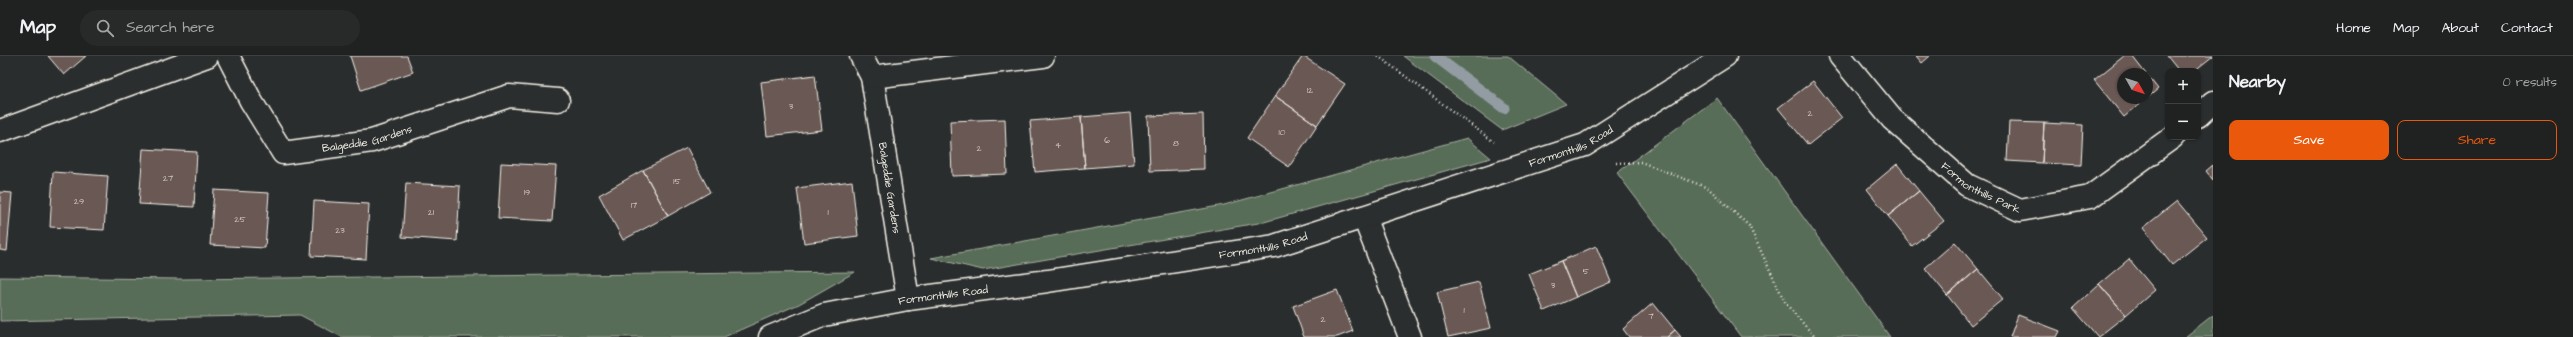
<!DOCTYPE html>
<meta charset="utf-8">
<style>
:root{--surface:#202222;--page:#282a2a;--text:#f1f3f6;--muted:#a2a4a5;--line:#3d3f40;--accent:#ea580c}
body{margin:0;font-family:"Architects Daughter",sans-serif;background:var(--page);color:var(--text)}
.controls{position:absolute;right:12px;top:12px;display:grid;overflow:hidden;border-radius:8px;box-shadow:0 1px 3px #0004}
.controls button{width:36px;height:36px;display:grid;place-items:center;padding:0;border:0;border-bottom:1px solid var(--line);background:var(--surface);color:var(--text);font:20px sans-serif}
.compass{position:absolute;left:2117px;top:12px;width:36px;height:36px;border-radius:50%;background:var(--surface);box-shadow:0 1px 3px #0004;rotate:129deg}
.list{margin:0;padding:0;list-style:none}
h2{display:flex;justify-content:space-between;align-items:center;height:52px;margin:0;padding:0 16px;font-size:17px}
h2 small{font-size:13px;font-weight:400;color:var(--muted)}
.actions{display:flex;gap:8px;padding:12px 16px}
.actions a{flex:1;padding:9px 0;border:1px solid var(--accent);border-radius:8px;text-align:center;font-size:14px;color:var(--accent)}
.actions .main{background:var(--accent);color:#fff}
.icon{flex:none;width:22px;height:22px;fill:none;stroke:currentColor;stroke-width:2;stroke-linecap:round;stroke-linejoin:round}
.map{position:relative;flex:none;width:2213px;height:281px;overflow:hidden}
header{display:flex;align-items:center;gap:24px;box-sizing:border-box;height:56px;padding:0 20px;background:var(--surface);border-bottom:1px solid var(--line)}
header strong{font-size:19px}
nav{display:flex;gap:22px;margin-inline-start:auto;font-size:14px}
.search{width:280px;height:36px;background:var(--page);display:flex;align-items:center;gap:10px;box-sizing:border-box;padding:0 14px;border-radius:22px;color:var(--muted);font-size:15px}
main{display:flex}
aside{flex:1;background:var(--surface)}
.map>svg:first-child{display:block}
.green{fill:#586d59;stroke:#a6afa0}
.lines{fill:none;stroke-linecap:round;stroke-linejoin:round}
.stream{stroke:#929ca2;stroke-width:11}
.building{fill:#6b5954;stroke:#f4f1e8}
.minor-casing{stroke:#f4f1e8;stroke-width:25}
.path{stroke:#f4f1e8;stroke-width:2.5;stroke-dasharray:1 3;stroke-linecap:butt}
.minor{stroke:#2a2d2e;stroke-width:22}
.labels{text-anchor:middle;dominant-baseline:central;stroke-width:4;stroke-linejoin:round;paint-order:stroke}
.number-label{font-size:9px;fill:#d2cbc3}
.street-label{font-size:11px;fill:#f4f1e8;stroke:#2a2d2e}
</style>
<header>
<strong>Map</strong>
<div class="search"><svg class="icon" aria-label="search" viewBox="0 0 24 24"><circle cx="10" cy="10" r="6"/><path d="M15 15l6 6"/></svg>Search here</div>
<nav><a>Home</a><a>Map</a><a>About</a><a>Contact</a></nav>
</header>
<main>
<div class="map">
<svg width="2213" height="281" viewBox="0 0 2213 281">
<rect width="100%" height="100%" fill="#2a2d2e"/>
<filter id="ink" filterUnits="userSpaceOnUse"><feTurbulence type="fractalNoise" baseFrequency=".025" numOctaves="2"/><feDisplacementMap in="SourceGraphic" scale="8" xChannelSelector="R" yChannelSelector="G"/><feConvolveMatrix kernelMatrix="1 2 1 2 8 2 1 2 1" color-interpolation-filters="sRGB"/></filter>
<g filter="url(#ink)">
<path class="green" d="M1403,0h105l58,48 -64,26z
M1717,42l173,239h-149l-124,-164z
M1467,82l24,20 -227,64 -281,48 -52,-12 293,-53z
M855,216l-56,32 -75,33h-382l-42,-22 -300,6v-44l181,2z
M2213,259v22h-28z"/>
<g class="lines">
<path class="stream" d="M1435,0l69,52"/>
</g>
<path class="building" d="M48,0h38l-22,19z
M350,0h57l6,16 -52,18z
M1303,0l42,28 -28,41 -42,-29z
M1916,0h14l-8,7z
M2124,0h8l14,18h-23v24h24v-23l11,14 -34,28 -30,-37z
M2167,0h46l-19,15h-15z
M815,19l7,55 -55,6 -6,-54z
M1813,25l29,37 -34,27 -30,-37z
M1275,40l42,29 -28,42 -42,-29z
M1130,57l4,51 -49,4 -4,-51z
M1203,58l1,55 -54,2 -2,-55z
M1081,61l4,51 -50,4 -5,-51z
M1005,63l2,55 -55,2 -2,-55z
M2009,66l35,1 -2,40 -35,-2z
M2044,67l39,2 -2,40 -39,-2z
M687,92l23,44 -42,24 -25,-46z
M143,93l54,3 -3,55 -55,-3z
M501,107l55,3 -4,55 -54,-3z
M1897,108l22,27 -31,25 -21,-27z
M2213,109v15l-7,-9z
M643,114l25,46 -45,24 -24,-45z
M53,116l55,4 -4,54 -54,-3z
M852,125l6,55 -54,7 -7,-55z
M406,127l54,3 -3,55 -55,-4z
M214,134l55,3 -4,55 -55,-3z
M1919,135l25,30 -32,25 -24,-30z
M0,136l12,1 -5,58 -7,-1z
M314,145l55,3 -3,55 -55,-3z
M2177,145l30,36 -35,28 -29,-37z
M1955,186l23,27 -31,26 -22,-27z
M1596,190l15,36 -35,15 -15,-36z
M2129,203l26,31 -29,25 -27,-31z
M1561,205l15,36 -32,14 -15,-37z
M1978,213l25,30 -32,26 -24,-30z
M1479,226l12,46 -43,9 -11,-45z
M2099,228l27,31 -28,22 -25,-29z
M1337,234l16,41 -16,6h-33l-11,-31z
M1653,247l22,27 -8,7h-38l-6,-8z
M2018,259l42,16 -3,6h-47z
M1675,274l6,7h-14z"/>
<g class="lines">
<defs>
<g id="minor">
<path id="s1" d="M228,0l23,45 32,52 89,-12 137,-45 49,4"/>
<path id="s2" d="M861,0l11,21 36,222"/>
<path id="s3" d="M1840,0l52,63 75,66 53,25 70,-13 83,-60"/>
<path d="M872,21l171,-21"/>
<path d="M2198,60l15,-14"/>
<path d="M0,75l207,-75"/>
<path d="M1364,161l46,120"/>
<path id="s4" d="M770,281l54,-22 84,-16 140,-18 226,-35 311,-101 140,-89"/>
</g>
</defs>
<use href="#minor" class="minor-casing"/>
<path class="path" d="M1378,0l116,86
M1616,107l25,-1 67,26 41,38 37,78 29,33"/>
<use href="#minor" class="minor"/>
</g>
</g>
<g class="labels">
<g class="number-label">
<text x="1310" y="34">12</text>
<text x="791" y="50">3</text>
<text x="1810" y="57">2</text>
<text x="1282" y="76">10</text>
<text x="1107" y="84">6</text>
<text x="1176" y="87">8</text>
<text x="1058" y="89">4</text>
<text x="979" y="92">2</text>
<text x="168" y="122">27</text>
<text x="677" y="125">15</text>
<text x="527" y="136">19</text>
<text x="79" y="145">29</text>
<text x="634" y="149">17</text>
<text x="431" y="156">21</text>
<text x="828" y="156">1</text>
<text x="240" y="163">25</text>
<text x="340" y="174">23</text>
<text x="1586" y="215">5</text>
<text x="1553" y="229">3</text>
<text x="1464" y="254">1</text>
<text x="1651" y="260">7</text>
<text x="1323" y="263">2</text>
</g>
<g class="street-label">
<text stroke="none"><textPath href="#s1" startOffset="197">Balgeddie Gardens</textPath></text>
<text stroke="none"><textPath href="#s4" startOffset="827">Formonthills Road</textPath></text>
<text stroke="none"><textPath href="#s3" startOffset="195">Formonthills Park</textPath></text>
<text stroke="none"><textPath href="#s2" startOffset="136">Balgeddie Gardens</textPath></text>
<text stroke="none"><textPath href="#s4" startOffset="503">Formonthills Road</textPath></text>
<text stroke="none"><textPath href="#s4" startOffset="179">Formonthills Road</textPath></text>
</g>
</g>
</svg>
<div class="controls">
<button>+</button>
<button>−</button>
</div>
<svg class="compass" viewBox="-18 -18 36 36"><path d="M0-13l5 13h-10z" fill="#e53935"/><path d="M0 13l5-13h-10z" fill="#a2a4a5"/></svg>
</div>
<aside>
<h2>Nearby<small>0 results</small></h2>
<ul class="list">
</ul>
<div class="actions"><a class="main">Save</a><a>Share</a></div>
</aside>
</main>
